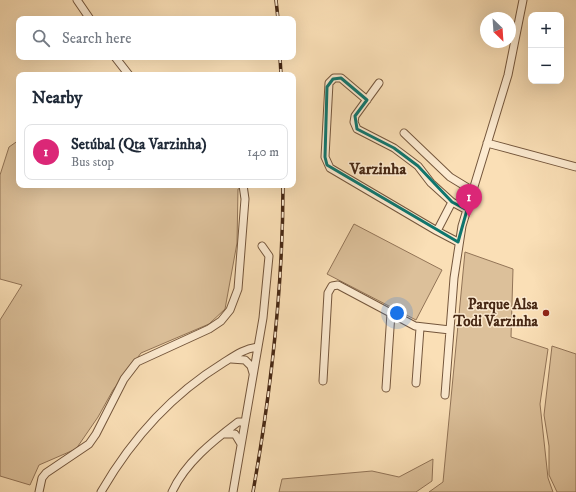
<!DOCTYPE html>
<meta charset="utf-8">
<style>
:root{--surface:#fff;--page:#f6f6f7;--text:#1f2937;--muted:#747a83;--line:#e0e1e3;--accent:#db2777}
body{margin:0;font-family:"IM FELL DW Pica",serif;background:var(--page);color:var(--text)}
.controls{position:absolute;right:12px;top:12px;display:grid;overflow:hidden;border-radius:8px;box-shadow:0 4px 16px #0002}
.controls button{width:36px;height:36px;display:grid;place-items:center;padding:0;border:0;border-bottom:1px solid var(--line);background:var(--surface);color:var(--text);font:20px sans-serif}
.compass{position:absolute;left:480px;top:12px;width:36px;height:36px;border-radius:50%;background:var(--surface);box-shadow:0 4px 16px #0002;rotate:155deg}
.you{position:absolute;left:397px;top:313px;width:14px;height:14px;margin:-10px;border:3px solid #fff;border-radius:50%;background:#1a73e8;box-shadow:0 0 0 6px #1a73e833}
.badge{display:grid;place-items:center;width:26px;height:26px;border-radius:50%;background:var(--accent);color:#fff;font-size:13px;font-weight:700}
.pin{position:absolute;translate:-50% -33px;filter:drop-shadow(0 1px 2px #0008)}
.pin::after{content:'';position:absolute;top:21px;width:14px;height:12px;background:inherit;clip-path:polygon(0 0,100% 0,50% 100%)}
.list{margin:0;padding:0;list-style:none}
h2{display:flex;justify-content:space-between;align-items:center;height:52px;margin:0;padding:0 16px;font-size:17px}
h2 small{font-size:13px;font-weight:400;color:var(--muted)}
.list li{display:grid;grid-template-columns:26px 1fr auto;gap:12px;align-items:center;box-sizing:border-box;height:56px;margin:0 8px 8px;padding:0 8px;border:1px solid var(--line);border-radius:8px}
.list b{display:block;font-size:15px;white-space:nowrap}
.list p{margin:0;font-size:13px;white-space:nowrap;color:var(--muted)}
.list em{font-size:13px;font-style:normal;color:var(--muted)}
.icon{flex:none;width:22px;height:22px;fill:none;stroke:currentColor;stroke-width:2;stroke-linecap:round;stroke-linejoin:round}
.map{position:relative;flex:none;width:576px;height:492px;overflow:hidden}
.search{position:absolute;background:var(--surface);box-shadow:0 4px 16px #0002;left:16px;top:16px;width:280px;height:44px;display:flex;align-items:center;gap:10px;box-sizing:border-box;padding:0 14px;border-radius:8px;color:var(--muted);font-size:15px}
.panel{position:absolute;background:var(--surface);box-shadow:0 4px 16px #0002;left:16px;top:72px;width:280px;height:116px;border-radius:8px}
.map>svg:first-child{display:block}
.green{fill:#dcc09a;stroke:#927457}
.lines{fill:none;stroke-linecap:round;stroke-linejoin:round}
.minor-casing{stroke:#74563c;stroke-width:9}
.minor{stroke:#fcead0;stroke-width:7}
.rail-casing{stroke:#472814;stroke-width:3.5}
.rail{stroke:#fcead0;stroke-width:2;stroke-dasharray:6;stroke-linecap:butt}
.marked{fill:none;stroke:#0f766e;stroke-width:3;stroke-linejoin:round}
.poi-dot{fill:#8f2418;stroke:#fcead0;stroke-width:1.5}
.labels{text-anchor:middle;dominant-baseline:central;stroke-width:3;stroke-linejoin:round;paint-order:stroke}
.poi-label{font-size:15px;font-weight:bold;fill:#472814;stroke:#fcead0;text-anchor:end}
.neighbourhood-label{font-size:16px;font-weight:bold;fill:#472814;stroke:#fcead0}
</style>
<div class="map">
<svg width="576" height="492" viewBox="0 0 576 492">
<rect width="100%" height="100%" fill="#fadfb6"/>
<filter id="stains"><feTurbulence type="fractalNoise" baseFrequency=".005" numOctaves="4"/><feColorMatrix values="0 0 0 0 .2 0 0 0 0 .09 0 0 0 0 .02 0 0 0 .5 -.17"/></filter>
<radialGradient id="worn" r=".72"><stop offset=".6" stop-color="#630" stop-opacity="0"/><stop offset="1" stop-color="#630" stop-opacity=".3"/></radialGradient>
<path class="green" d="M19,140v45h230l-11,4 -1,54 -12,66 -16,15 -68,29 -28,37 -15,27 -22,32 -37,16 -9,20 -30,-9v-156l22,-35 -22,-6v-104l9,-28z
M354,224l88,46 -26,50 -89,-46z
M465,252l48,17 -2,68 37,12 -8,55 8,74 5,14h-124l14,-10z
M552,346l24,8v138h-19l-8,-17v-29l-5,-31z
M433,459l-1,22 -16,11h-137l3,-13 90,-8 27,6z"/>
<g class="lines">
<defs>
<path id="minor" d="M77,0l13,19
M115,57l14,18
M379,83l-24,33 -1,6 3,7 37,19 24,18 13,17 21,19
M367,100l-26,-22h-7l-5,5 -4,74 5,11 107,63
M404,133l46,44 23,14
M487,143l89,24
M458,242l-21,-11 15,-29 15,8
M231,359l14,1 6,6 2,7
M323,381l5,-88 4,-7 6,-1 77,41 35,4
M416,383l4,-55
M386,388l5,-75
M445,395l9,-117 8,-52 46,-151 15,-75
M223,434h12l6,10
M39,492l3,-14 4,-5 43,-29 7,-10 28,-55 13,-17 72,-33 12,-8 9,-11 8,-21 7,-90 -2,-14
M101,492c30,-52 70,-97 122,-129 11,-7 22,-15 35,-16
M172,492c13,-29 41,-51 66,-70h7
M233,492l30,-174 6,-62 -7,-10"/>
</defs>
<use href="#minor" class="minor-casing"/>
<use href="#minor" class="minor"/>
<defs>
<path id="rail" d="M276,0l2,19
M280,57l1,18
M253,492c18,-101 30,-204 30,-307"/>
</defs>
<use href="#rail" class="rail-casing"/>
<use href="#rail" class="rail"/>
</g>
<path class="marked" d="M341,78l26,22 -12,16 2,13 37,19 24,18 34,36 15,8 -9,32 -131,-77 -2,-8 2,-70 6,-8z"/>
<circle class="poi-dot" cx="546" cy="313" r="4"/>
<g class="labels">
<g class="poi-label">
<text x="538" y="304">Parque Alsa<tspan x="538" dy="17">Todi Varzinha</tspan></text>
</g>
<g class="neighbourhood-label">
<text x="378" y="169">Varzinha</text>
</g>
</g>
<rect width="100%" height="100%" filter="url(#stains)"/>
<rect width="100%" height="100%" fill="url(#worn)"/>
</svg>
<div class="controls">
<button>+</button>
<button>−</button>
</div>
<svg class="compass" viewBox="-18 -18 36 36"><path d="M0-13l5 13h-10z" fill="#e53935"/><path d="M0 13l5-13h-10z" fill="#747a83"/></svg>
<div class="you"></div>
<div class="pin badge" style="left:469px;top:217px">1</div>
<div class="search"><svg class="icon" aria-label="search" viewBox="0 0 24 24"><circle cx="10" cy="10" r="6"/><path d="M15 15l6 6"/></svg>Search here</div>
<section class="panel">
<h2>Nearby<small></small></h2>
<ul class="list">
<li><span class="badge">1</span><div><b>Setúbal (Qta Varzinha)</b><p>Bus stop</p></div><em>140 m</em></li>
</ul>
</section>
</div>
